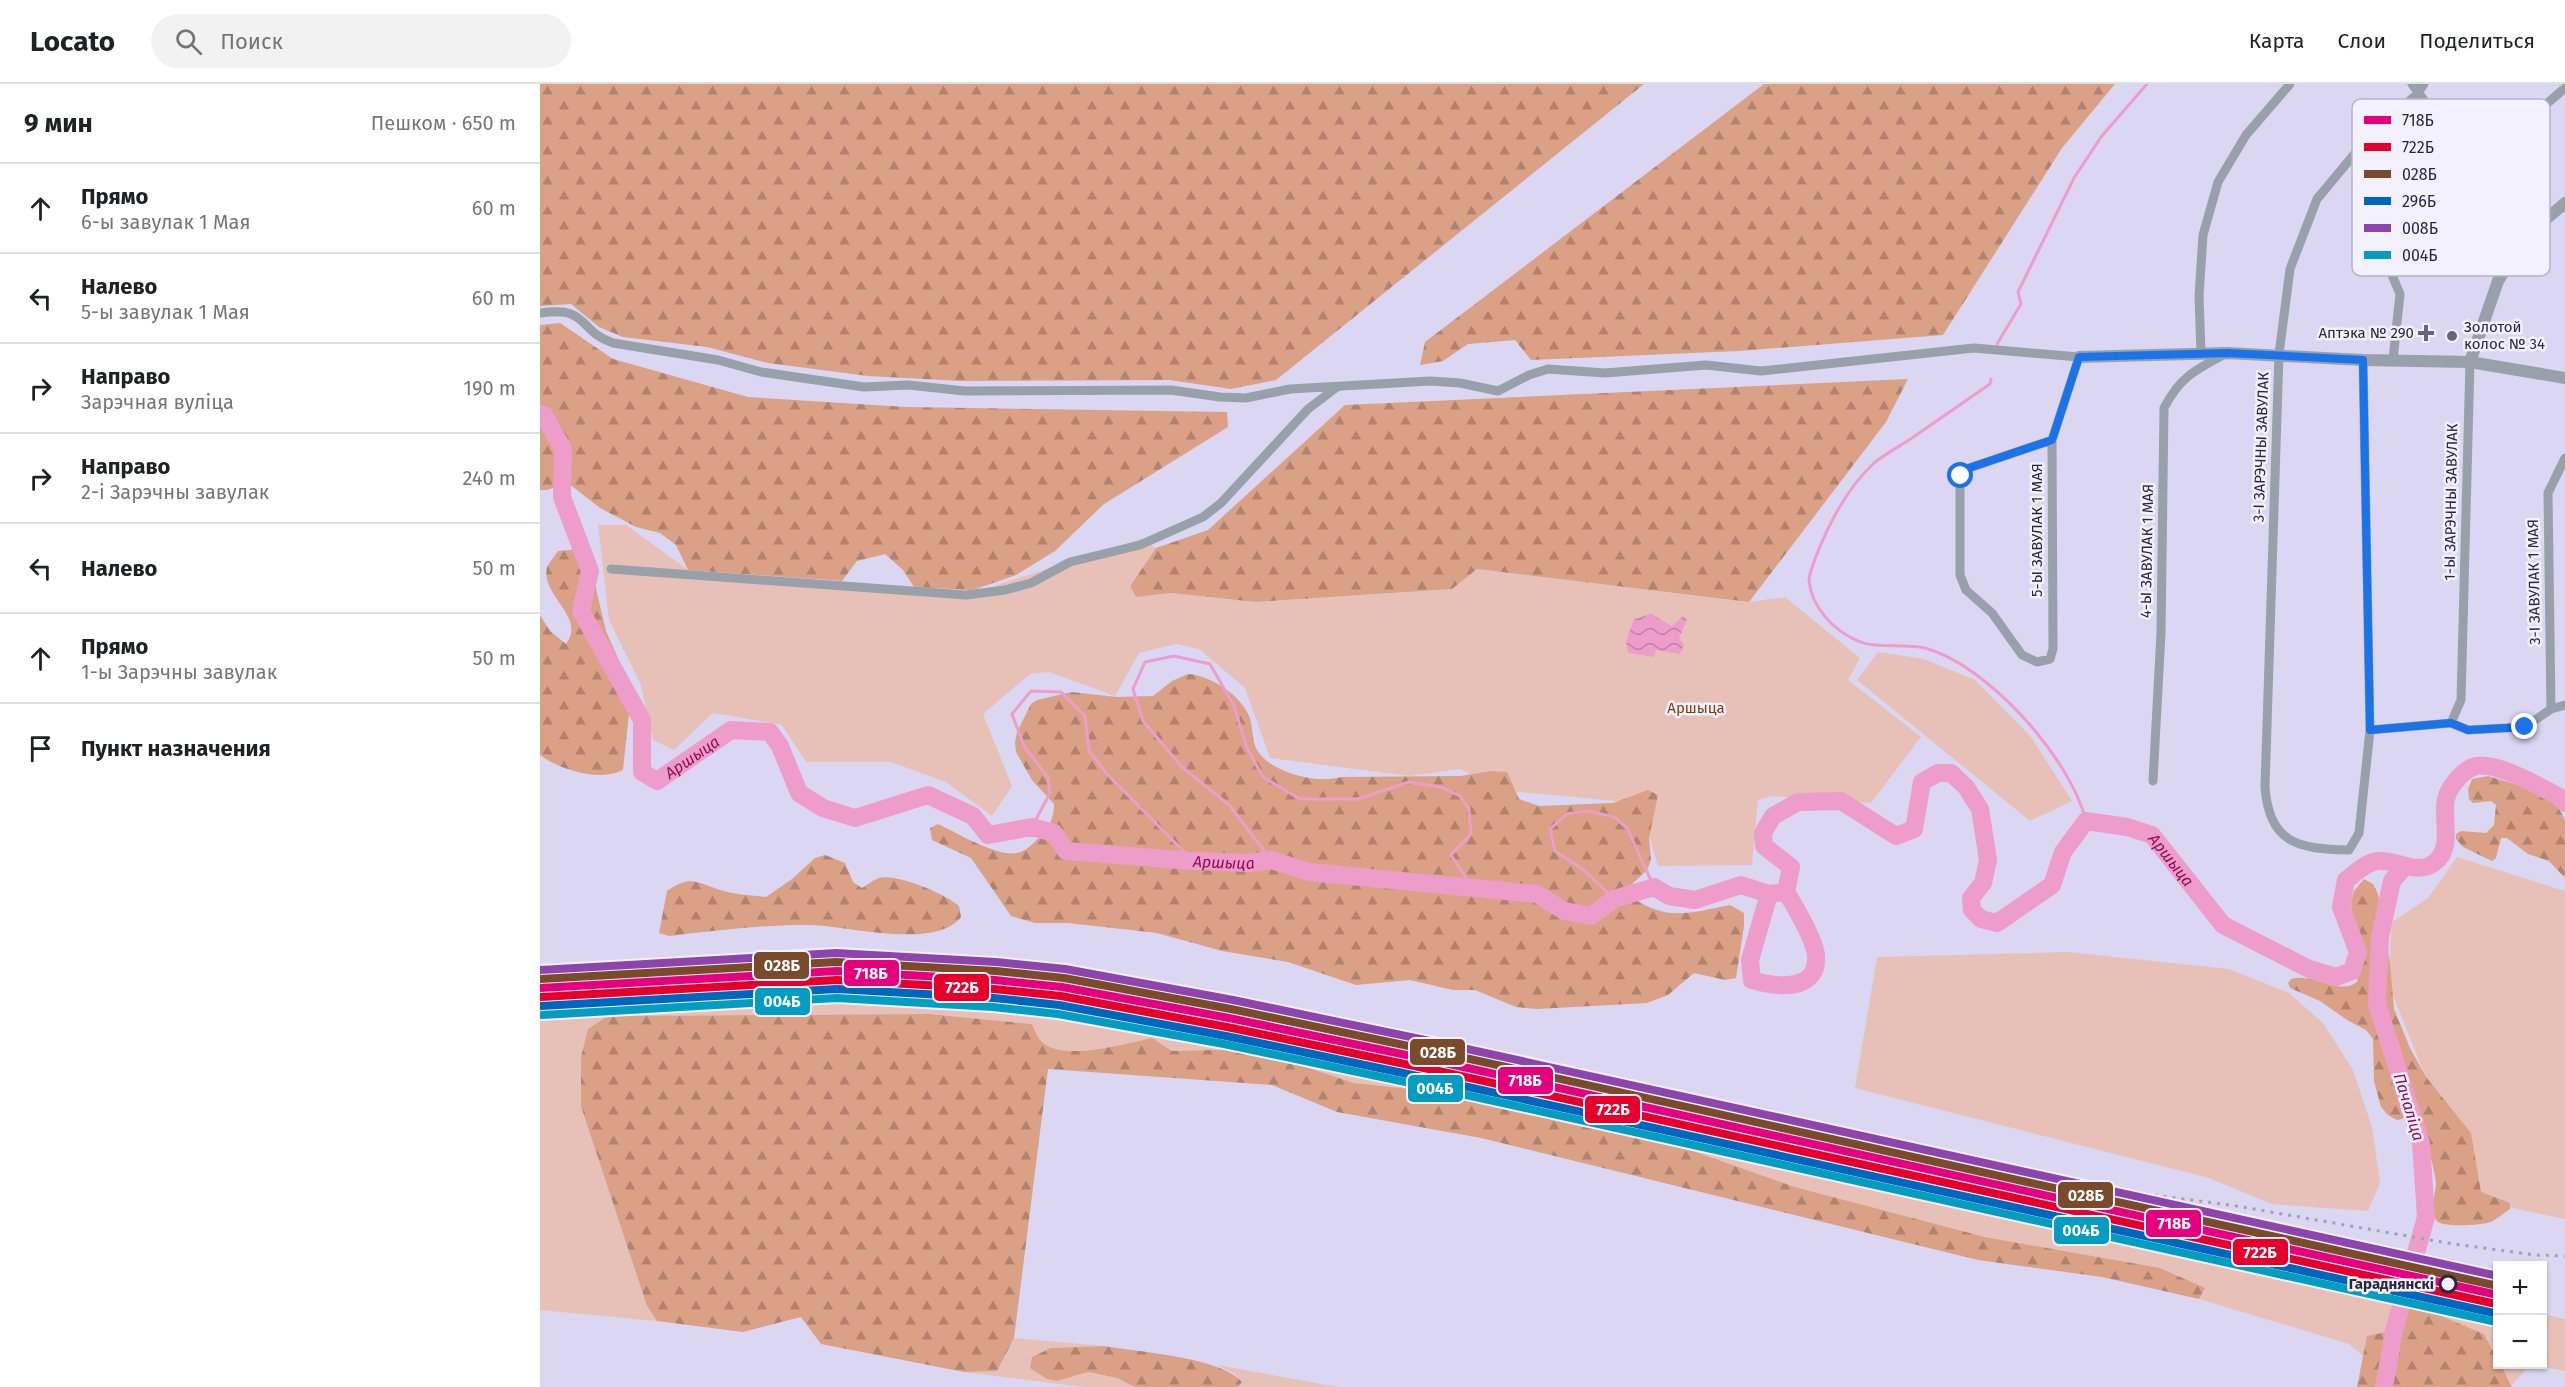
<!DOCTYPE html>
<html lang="ru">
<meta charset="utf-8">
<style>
:root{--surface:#fff;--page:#f2f2f2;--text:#202124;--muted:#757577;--line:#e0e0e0}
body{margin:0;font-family:"Fira Sans",sans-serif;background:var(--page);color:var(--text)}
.controls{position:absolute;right:18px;bottom:18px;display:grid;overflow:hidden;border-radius:0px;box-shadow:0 2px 4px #0004}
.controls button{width:54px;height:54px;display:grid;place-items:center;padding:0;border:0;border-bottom:2px solid var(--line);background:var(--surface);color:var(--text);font:30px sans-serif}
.stop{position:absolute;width:18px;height:18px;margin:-14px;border:4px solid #1a73e8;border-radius:50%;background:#fff}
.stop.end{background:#1a73e8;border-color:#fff;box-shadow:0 2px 6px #0008}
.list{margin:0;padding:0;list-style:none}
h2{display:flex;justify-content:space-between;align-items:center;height:78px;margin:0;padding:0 24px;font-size:26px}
h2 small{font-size:20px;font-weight:400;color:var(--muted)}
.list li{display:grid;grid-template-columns:39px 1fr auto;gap:18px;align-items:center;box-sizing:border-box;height:90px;padding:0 24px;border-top:2px solid var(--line)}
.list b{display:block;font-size:22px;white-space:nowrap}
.list p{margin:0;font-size:20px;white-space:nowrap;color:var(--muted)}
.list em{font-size:20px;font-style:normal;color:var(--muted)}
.icon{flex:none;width:33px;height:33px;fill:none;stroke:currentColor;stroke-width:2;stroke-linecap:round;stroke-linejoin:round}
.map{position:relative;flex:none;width:2025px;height:1303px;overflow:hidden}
header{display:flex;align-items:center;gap:36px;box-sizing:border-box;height:84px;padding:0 30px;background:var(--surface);border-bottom:2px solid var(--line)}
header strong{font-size:28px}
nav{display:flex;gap:33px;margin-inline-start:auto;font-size:21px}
.search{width:420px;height:54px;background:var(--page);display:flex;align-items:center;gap:15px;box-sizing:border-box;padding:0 21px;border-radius:33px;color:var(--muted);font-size:22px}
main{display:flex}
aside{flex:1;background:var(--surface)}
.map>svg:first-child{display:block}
.green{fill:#e7c1b8}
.forest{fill:url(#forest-firs)}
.water{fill:url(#water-waves)}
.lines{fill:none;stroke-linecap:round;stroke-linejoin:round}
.stream{stroke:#ee9dca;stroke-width:3}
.river{stroke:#ee9dca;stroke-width:18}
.minor{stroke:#98a0a9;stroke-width:9}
.tertiary{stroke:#98a0a9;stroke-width:12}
.rail{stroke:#a0a1b1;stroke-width:3;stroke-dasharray:3 6;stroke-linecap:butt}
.rail-1-casing{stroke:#f3f1fe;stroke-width:12}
.rail-2-casing{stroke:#f3f1fe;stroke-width:12}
.rail-3-casing{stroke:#f3f1fe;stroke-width:12}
.rail-4-casing{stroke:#f3f1fe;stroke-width:12}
.rail-5-casing{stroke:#f3f1fe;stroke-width:12}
.rail-6-casing{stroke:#f3f1fe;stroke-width:12}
.rail-1{stroke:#e5007d;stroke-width:8}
.rail-2{stroke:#e4002b;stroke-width:8}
.rail-3{stroke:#7a4b2a;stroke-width:8}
.rail-4{stroke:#0065bd;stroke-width:8}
.rail-5{stroke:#8e44ad;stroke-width:8}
.rail-6{stroke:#049cc0;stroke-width:8}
.route{stroke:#1a73e8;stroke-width:8}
.poi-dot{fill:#69647e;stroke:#f3f1fe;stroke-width:2}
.stop-dot{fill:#f3f1fe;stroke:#2b263f;stroke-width:3}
.labels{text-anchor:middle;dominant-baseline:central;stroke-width:5;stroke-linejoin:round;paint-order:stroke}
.poi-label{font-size:15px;fill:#2b263f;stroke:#f3f1fe;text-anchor:start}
.street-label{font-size:15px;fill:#2b263f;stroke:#f3f1fe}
.park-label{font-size:15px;fill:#7e3d08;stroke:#f3f1fe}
.stop-label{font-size:15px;font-weight:bold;fill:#2b263f;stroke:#f3f1fe;text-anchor:end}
.water-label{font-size:16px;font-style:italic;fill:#95085d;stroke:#f3f1fe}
.key{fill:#f3f1fe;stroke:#b7b4c5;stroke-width:1.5}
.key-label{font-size:16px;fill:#2b263f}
.line-badge{stroke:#f3f1fe;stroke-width:2}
.badge-label{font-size:16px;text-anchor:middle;font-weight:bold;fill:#fff}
</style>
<header>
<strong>Locato</strong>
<div class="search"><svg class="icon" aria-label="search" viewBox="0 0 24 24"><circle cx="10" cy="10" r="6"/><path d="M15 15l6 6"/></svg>Поиск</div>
<nav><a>Карта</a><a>Слои</a><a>Поделиться</a></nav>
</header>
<main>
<aside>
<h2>9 мин<small>Пешком · 650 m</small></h2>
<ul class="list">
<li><svg class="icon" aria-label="ahead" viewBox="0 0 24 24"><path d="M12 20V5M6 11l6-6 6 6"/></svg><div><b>Прямо</b><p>6-ы завулак 1 Мая</p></div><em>60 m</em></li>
<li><svg class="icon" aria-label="left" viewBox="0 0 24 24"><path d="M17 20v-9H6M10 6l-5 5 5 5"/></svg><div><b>Налево</b><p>5-ы завулак 1 Мая</p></div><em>60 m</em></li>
<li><svg class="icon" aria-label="right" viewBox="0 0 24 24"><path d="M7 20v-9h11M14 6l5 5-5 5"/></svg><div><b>Направо</b><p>Зарэчная вуліца</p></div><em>190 m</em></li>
<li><svg class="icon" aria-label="right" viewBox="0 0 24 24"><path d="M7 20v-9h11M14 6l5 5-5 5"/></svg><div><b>Направо</b><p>2-і Зарэчны завулак</p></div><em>240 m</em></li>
<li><svg class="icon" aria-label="left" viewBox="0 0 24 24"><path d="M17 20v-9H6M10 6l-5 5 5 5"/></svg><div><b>Налево</b></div><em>50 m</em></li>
<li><svg class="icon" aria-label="ahead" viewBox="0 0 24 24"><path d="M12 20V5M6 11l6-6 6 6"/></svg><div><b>Прямо</b><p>1-ы Зарэчны завулак</p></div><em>50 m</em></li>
<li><svg class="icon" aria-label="arrive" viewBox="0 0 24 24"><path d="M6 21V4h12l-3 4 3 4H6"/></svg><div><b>Пункт назначения</b></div></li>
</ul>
</aside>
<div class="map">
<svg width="2025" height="1303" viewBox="0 0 2025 1303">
<defs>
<pattern id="forest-firs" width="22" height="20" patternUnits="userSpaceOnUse" patternTransform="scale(1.5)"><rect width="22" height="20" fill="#daa186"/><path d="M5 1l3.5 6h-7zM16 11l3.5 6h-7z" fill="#b1836f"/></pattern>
<pattern id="water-waves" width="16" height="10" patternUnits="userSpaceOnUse" patternTransform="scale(1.5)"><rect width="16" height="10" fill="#ee9dca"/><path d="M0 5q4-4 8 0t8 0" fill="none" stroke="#c180a5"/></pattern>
</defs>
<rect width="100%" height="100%" fill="#dbd6f2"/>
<path class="green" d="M58,441h28l62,45 153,18 119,9 180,-58 16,9 -26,37 6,12 35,-4 85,9 196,-13 24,-20 273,33 36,-5 75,61 -12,22 73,57 -50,66 -99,-7 -14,4 -6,65 -94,1 -19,-63 -133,-12 -46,-22 -51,7 -139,-18 -25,-70 -46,-39 -23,-5 -37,9 -24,43 -66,-24 -19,2 -47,40 29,72 -20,30 -46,-34 -55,-20h-85l-24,-37 -69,-12 -39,37 -21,-10 -12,-55 -32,-65z
M1338,568l46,7 51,21 56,57 41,64 -42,20 -173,-141z
M1917,773l108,34v328l-90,-19 -87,-217 4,-61 36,-24z
M1528,868l161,17 60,24 34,30 30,47 19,57 8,56 -12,28 -96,-7 -63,-26 -354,-90 22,-131z
M331,900l172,16 242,43 1129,246 -15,40 -32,7 -4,20 -14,-12 -150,-45 5,-11 -44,-20 -175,-31 -190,-50 -156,-55 -182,-38 -103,-11 -103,-34 -79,2 -20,-13c-26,5 -91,25 -111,3 -4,-4 -7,-12 -9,-17l-103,-10 -321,2 39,290 10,15 -117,-11v-307l177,-15z
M1895,1207l62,14v53l-13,-24 -50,-21z
M2003,1230l22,5v52l-20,-4h-17l-16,18 -11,-20 41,-1z
M474,1254l90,8 -53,2 -21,20 17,11 10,2 31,-9 29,6 18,9h-51l-120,-15 33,-1z
M677,1281l121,22h-100l4,-5 -7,-8z"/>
<path class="forest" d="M0,0h1104l-368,296 -45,9 -62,-9 -208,1 -93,-5 -100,-13 -61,-16 -84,-10 -24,-10 -28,-23 -31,2z
M1224,0h351l-53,64 -119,187 -204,16 -208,9 -16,-20 -47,4 -25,17 -23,4 5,-23z
M20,239l53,36 135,38 159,10 320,5 1,15 -124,77 -49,47 -39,24 -43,15 -59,-3 -11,-17 -18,-16 -28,7 -15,20 -154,-11 -12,-25 -16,-12 -24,-6 -36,-19 -32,-25 -21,7h-7v-165z
M1368,295l-22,43 -137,180 -272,-33 -25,20 -196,13 -85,-9 -35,4 -6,-11 26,-38 52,-18 137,-125z
M39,465l9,6 18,76 22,50 2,23 -7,66c-23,12 -63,0 -83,-15v-140l10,16 16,13c21,-27 -26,-48 -19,-77 3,-6 8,-11 11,-16z
M648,590c24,2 53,21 62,44 3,10 2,24 7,32 14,23 60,34 84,27l119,-1 32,-5 15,1 12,27 20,7 74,-3 35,-13 10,5 -9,43 2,22 -4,10 -16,15 -1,11c37,26 59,17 100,9l14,8v13l-8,52 -11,2 -31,-7 -26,22 -21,8 -110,6 -21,-2 -41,-17h-22l-43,-10 -54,5 -68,-23 -66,-11 -65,-18 -89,-10h-33l-24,-7 -40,-58 -39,-18 -2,-12 8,-4c19,9 59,33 79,29 10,-2 16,-10 23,-16 10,-10 14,-20 14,-33l-22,-24 -16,-28 -1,-10 2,-10 14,-28 6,-4 34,-8 46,5 36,-1 19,-15z
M1948,692c22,7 71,18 77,45 0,17 0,39 0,57l-16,-17 -21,-7 -21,-16h-6l-5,20 -4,3 -29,-14 -7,-8v-5l5,-3 25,2 8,-8 2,-20 -5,-4 -18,2 -4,-4 -1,-10 4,-10z
M285,771l20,8 8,19 9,6c5,-3 11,-8 17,-10 17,-5 67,16 80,28l2,11c-25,33 -113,9 -150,8 -44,-1 -98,6 -142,11l-10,-3 8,-42c25,-18 31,-7 57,0 13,4 28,4 42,6l26,-18 23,-21z
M1824,795l9,5 5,10 12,70 4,45 16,39 16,29 45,56 10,59 29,11v6c-6,4 -13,10 -19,13 -8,3 -49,6 -54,-1 -8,-10 -2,-25 -1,-36 0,-17 -13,-50 -18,-68l-7,-5 -9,7 -5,1 -9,-5 -7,-8 -7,-26 -1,-42 -7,-9 -19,-10 -27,-19 -30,-13 -2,-5 3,-4c21,-7 48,17 66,3l4,-30 -9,-25 -1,-25 3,-11z
M389,930l103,10c2,5 5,13 9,17 20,22 86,2 111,-3l20,13 79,-2 103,34 103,11 182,38 156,55 190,50 175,31 45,20 -6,11 -97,-22 -124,-17 -497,-122 -144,-26 -65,-27 -224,-16 -34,269 -17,33 -33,1 -143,-28 -20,-27 -58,15 -86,-11 -10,-15 -66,-200v-49l7,-28 20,-13z
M1874,1205l21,2 -1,22 50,21 13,24 1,6 3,1 11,22h-155l10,-51 32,-7z
M564,1262c34,6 117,11 138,36l-4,5h-103l-18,-9 -29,-6 -31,9 -10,-2 -17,-11 2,-11 19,-9z"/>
<path class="water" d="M1111,530l21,12 11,-10 4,4 -8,18 5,7 -4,9 -24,-4 -2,7 -26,-4 -2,-12 8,-22z"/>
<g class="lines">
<path class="stream" d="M1457,260l24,-40 -3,-12 56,-114 27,-41 46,-53
M1451,295l-1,5c-26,18 -52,36 -78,54 -12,8 -27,16 -38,25 -27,25 -46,62 -59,96 -2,6 -6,15 -6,21 2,27 25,51 49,61 18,8 47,2 67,7 63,17 146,111 161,173
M492,743l18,-34 -2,-15 -24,-32 -12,-32 19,-23 30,1 24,24 4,35 18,23 86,87
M731,776l-41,-54 -49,-40 -38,-45 -10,-32 12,-27 29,-6 36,8 24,42 13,42 16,29 37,22h58l51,-17 32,5 19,9 9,13 2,25 -20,21 21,32
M1074,815l-30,-29 -29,-19 -5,-22 17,-15 21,-3 26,6 13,11 27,59"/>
<g class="river">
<path id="s1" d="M0,330l4,1 19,34 -1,48 28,74 -9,40 61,109v52l15,9 74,-51 39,2 10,14 19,47 24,15 32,10 73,-23 45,21 15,19 44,-8 22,6 12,18 127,10 54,2 24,-3 38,12 228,22 27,17 27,5 23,-17 40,-12 15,9 26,4 46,-15 28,9 17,-2 5,-25 -27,-21 -1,-13 10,-17 25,-14 43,-1 55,35 18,-7 8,-47 16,-9h13l15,14 14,22 8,51 -5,23 -12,15 1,12 9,9 16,4 55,-38 11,-33 23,-31 41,6 25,8 71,90 86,44 27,8 16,-6 6,-19 -17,-45 5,-27c10,-7 22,-20 35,-19 19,0 36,14 53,2 18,-13 10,-37 11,-56 0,-9 4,-18 10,-25 4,-6 13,-14 21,-16 22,-4 67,22 85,32l4,5"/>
<path d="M1229,810l-19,66 2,20c23,7 67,13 64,-25 -2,-16 -21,-49 -30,-63"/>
<path d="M1844,1303l10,-56 32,-114 -5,-74 -44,-139 3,-67 12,-56 13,-15"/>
</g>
<path class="minor" d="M1872,0l113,153
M0,229c50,-7 36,17 73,30l105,17 43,12 103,15 44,-2 57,6 206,-1 49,7 26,1 44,-9 140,-8 30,2 38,8 31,-16 19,-6 57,4 101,-8 55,6 213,-23 105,9 -27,83 1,209 -3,10 -13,3 -15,-7 -30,-42 -26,-23 -6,-15v-88l1,-11 8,-8 83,-28
M1661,269l-2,-57 4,-61 15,-53 28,-47 44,-51
M1823,276l7,370 -11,103 -10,17c-50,-1 -80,-6 -84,-63l14,-433 11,-85 27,-70 45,-54 56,-52 6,-9
M1853,276l7,-66 -8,-19 7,-31 22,-32 144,-124
M71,485l355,26 39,-5 26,-7 39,-21 70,-17 63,-28 18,-14 87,-94 29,-22
M2011,625l-3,-216 17,-35
M1911,639l10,-23 9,-338
M1830,646l81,-7 17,7 57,-3 26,-18 14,-4
M1613,697l8,-148 3,-225c16,-31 31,-38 61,-54"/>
<path class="tertiary" d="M1539,273l148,-4 136,7 107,2 95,16
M1930,278l28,-81 27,-44 40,-34"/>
<path class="rail" d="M0,893c109,-8 218,-20 328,-17 90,2 179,15 268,29l732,158 156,31 213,28 210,37 88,12 30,1"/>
<defs>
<path id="rail-1" d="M0,904l297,-17 158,9 67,7 167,31 216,45 1053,232"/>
<path id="rail-2" d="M1,913l296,-17 157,9 67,7 166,31 216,45 1053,232"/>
<path id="rail-3" d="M0,895l296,-17 160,9 68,7 167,31 216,45 1051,232"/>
<path id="rail-4" d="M1,922l296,-17 157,9 65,7 167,31 215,45 1053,232"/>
<path id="rail-5" d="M0,886l296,-17 160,9 69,7 168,31 216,45 1049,231"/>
<path id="rail-6" d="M2,931l295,-17 156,9 65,7 166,30 215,45 1053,232"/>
</defs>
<use href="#rail-1" class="rail-1-casing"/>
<use href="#rail-2" class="rail-2-casing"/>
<use href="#rail-3" class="rail-3-casing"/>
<use href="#rail-4" class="rail-4-casing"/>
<use href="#rail-5" class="rail-5-casing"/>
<use href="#rail-6" class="rail-6-casing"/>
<use href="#rail-1" class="rail-1"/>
<use href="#rail-2" class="rail-2"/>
<use href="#rail-3" class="rail-3"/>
<use href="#rail-4" class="rail-4"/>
<use href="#rail-5" class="rail-5"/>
<use href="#rail-6" class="rail-6"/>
</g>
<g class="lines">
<path class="route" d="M1421,392l8,-8 83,-28 27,-83 149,-4 135,7 7,370 81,-7 17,7 57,-3"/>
</g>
<g class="poi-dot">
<path d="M1883 240h6v6h6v6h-6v6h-6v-6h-6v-6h6z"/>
<circle cx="1912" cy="252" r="6"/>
</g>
<circle class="stop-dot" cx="1908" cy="1200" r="8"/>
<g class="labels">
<g class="poi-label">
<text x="1924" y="243">Золотой<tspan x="1924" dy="17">колос № 34</tspan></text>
<text x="1874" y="249" text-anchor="end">Аптэка № 290</text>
</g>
<g class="street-label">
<text transform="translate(1721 363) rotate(-88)">3-І ЗАРЭЧНЫ ЗАВУЛАК</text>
<text transform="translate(1911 418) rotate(-89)">1-Ы ЗАРЭЧНЫ ЗАВУЛАК</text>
<text transform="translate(1497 446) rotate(-90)">5-Ы ЗАВУЛАК 1 МАЯ</text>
<text transform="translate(1607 467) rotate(-89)">4-Ы ЗАВУЛАК 1 МАЯ</text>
<text transform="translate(1994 498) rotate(-91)">3-І ЗАВУЛАК 1 МАЯ</text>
</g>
<g class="park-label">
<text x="1156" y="624">Аршыца</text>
</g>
<g class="stop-label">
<text x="1894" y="1200">Гараднянскі</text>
</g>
<g class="water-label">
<text stroke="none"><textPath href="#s1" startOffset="448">Аршыца</textPath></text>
<text stroke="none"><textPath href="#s1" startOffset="1062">Аршыца</textPath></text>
<text stroke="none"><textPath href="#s1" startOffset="2396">Аршыца</textPath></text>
<text transform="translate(1869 1023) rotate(73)">Пачаліца</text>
</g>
</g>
<rect x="1812" y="15" width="198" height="177" rx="9" class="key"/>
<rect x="1824" y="32" width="27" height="8" fill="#e5007d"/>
<rect x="1824" y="59" width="27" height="8" fill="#e4002b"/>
<rect x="1824" y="86" width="27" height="8" fill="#7a4b2a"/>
<rect x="1824" y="113" width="27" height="8" fill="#0065bd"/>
<rect x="1824" y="140" width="27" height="8" fill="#8e44ad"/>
<rect x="1824" y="167" width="27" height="8" fill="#049cc0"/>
<g class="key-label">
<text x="1862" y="42">718Б</text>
<text x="1862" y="69">722Б</text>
<text x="1862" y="96">028Б</text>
<text x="1862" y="123">296Б</text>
<text x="1862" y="150">008Б</text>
<text x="1862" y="177">004Б</text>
</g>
<g class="line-badge">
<rect x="213" y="867" width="57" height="29" rx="6" fill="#7a4b2a"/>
<rect x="303" y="875" width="57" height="28" rx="6" fill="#e5007d"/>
<rect x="393" y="889" width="57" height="29" rx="6" fill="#e4002b"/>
<rect x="214" y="903" width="57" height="29" rx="6" fill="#049cc0"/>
<rect x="869" y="954" width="57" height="28" rx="6" fill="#7a4b2a"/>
<rect x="957" y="982" width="57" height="29" rx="6" fill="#e5007d"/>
<rect x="867" y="990" width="57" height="29" rx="6" fill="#049cc0"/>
<rect x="1044" y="1011" width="57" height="29" rx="6" fill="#e4002b"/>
<rect x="1517" y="1097" width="57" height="28" rx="6" fill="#7a4b2a"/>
<rect x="1605" y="1125" width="57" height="29" rx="6" fill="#e5007d"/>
<rect x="1513" y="1132" width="57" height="29" rx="6" fill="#049cc0"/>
<rect x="1692" y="1154" width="57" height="28" rx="6" fill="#e4002b"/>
</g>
<g class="badge-label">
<text x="242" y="887">028Б</text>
<text x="331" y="895">718Б</text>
<text x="422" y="909">722Б</text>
<text x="242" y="923">004Б</text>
<text x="898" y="974">028Б</text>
<text x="985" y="1002">718Б</text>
<text x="895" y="1010">004Б</text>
<text x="1073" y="1031">722Б</text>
<text x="1546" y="1117">028Б</text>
<text x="1634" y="1145">718Б</text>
<text x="1541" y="1152">004Б</text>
<text x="1720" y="1174">722Б</text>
</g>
</svg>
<div class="controls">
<button>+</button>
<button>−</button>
</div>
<div class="stop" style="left:1421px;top:392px"></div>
<div class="stop end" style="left:1985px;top:643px"></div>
</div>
</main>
